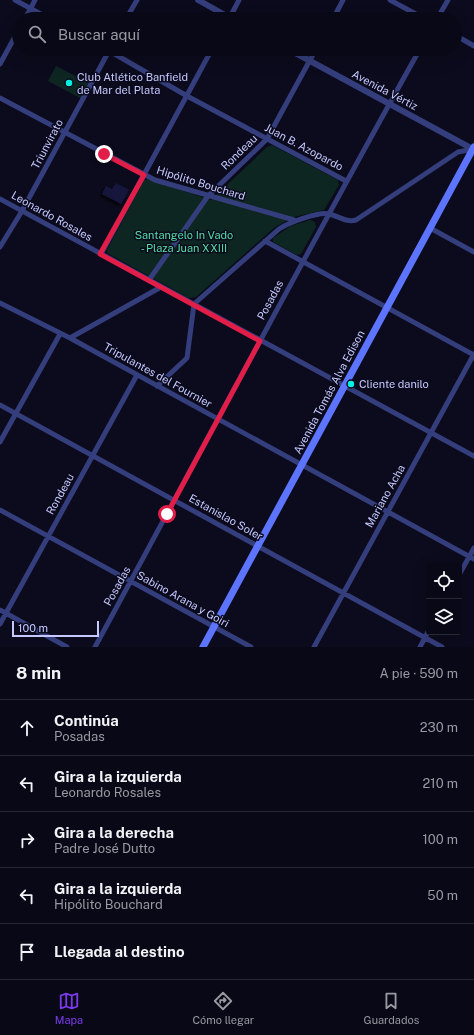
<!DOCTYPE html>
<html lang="es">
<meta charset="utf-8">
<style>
:root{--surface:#080816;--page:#11111f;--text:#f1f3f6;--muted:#989aa1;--line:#292935;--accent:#7c3aed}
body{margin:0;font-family:"Public Sans",sans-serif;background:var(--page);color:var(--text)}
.controls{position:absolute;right:12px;bottom:12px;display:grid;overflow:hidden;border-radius:4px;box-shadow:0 4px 16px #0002}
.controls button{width:36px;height:36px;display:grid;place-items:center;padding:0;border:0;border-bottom:1px solid var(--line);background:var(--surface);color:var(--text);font:20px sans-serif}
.scale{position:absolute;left:12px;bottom:10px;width:87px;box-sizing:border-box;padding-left:4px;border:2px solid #c6c9ff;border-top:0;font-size:11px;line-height:14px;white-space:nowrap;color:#c6c9ff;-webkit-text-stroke:3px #0b0b1d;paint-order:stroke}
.stop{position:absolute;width:12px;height:12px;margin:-9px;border:3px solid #e11d48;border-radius:50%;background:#fff}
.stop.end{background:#e11d48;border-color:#fff;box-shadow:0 1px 4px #0008}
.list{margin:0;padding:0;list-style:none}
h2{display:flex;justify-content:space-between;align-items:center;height:52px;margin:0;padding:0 16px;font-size:17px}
h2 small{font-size:13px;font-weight:400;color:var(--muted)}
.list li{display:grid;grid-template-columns:26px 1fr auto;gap:12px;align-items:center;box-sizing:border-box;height:56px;padding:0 16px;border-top:1px solid var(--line)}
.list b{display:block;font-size:15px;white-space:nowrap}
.list p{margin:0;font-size:13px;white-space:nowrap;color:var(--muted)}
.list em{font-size:13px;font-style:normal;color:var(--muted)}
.icon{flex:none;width:22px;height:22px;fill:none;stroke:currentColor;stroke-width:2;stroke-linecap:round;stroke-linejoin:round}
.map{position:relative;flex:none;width:474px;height:647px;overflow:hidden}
.search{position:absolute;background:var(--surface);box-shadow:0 4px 16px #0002;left:12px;right:12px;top:12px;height:44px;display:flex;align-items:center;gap:10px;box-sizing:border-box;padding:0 14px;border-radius:22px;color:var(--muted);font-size:15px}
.sheet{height:332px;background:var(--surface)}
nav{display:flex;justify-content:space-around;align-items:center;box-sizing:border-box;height:56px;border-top:1px solid var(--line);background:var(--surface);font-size:11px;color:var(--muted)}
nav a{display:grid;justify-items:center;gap:2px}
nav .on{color:var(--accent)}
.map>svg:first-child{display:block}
.green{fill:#0e2622}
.building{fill:#18173e;filter:url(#shadow)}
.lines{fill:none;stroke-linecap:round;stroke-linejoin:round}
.minor{stroke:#353e7c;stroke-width:5}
.tertiary{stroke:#353e7c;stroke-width:6}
.secondary{stroke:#5d74ff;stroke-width:7}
.route{stroke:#e11d48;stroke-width:5}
.poi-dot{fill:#00f1e2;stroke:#0b0b1d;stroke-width:1.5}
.labels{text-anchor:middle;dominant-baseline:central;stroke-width:3;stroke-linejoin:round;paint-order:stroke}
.poi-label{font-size:11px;fill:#c6c9ff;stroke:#0b0b1d;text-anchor:start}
.street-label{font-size:11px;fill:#c6c9ff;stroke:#0b0b1d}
.park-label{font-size:11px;fill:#52dfa5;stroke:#0b0b1d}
</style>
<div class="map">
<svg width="474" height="647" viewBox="0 0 474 647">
<defs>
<filter id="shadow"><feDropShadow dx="-2.5" dy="2.5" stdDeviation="1" flood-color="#0009"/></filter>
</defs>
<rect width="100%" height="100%" fill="#0b0b1d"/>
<path class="green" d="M56,66l35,18 -9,15 -34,-18z
M272,145l66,35 1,5 -15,25 -30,7 -19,10 -79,70 -7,1 -82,-45v-3l37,-70 4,-1 63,21 56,-53z
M310,220l5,2 1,5 -15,27 -4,1 -24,-13v-4l18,-12z"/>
<path class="building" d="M116,183l13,7 -8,14 -19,-10 4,-8 6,3z"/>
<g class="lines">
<path class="minor" d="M15,0l35,19
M390,0l35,19
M25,19l10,-19
M126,19l11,-19
M229,19l10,-19
M333,19l10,-19
M437,19l11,-19
M455,35l19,11
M106,49l81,47 159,85
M0,64l19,-35
M0,98l155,82 139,40
M0,199l474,257
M430,228l44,24
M265,241l209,114
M0,247l22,-36 88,-162
M101,254l111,-205
M149,280l59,-84 59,-57 49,-90
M0,303l70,35 404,221
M70,338l91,-51
M157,386l30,-28 7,-54 85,-75c9,-6 40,-18 50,-15 10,2 17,9 27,6l102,-68 16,-3
M0,405l442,242
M0,442l60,-108
M0,510l251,137
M459,575l15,-27
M0,610l67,37
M0,624l137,-249
M95,647c108,-199 214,-400 325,-598
M314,647l160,-293
M420,647l9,-17"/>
<path class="tertiary" d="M198,0l34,19
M288,49l185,100"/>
<path class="secondary" d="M203,647l271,-500"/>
</g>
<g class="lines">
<path class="route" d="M104,154l40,21 -44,79 160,87 -93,173"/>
</g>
<g class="poi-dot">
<circle cx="69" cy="83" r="4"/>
<circle cx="351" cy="384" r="4"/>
</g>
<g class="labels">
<g class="poi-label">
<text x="77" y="77">Club Atlético Banfield<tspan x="77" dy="13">de Mar del Plata</tspan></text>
<text x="359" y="384">Cliente danilo</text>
</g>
<g class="street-label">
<text transform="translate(385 90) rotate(28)">Avenida Vértiz</text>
<text transform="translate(47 144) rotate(-62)">Triunvirato</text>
<text transform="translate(304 147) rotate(28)">Juan B. Azopardo</text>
<text transform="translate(239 152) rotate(-44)">Rondeau</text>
<text transform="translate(201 183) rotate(17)">Hipólito Bouchard</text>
<text transform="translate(52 216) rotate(29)">Leonardo Rosales</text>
<text transform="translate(270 300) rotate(-62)">Posadas</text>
<text transform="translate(158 375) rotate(29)">Tripulantes del Fournier</text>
<text transform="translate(329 392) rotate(-62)">Avenida Tomás Alva Edison</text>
<text transform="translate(60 494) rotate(-61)">Rondeau</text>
<text transform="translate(385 496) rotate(-61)">Mariano Acha</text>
<text transform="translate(226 517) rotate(29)">Estanislao Soler</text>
<text transform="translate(117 586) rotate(-61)">Posadas</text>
<text transform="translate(183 599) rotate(29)">Sabino Arana y Goiri</text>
</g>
<g class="park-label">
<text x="184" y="235">Santangelo In Vado<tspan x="184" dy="13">- Plaza Juan XXIII</tspan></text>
</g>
</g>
</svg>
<div class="controls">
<button><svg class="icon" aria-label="locate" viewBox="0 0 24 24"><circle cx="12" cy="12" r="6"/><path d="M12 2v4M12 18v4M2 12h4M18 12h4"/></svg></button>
<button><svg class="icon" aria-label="layers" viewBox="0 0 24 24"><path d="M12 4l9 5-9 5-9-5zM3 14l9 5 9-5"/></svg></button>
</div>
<div class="scale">100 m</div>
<div class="stop" style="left:167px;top:514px"></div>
<div class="stop end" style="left:104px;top:154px"></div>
<div class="search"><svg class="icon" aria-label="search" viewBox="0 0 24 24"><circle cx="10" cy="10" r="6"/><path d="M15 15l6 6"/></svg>Buscar aquí</div>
</div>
<section class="sheet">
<h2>8 min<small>A pie · 590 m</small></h2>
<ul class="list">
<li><svg class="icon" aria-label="ahead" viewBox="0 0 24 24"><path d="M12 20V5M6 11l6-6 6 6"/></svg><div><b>Continúa</b><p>Posadas</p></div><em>230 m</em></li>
<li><svg class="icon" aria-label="left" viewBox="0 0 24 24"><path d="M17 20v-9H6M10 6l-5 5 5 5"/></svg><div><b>Gira a la izquierda</b><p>Leonardo Rosales</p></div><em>210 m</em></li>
<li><svg class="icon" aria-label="right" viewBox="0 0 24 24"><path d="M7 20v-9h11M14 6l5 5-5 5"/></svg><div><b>Gira a la derecha</b><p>Padre José Dutto</p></div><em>100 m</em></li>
<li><svg class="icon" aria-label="left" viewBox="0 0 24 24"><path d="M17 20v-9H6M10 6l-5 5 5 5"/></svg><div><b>Gira a la izquierda</b><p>Hipólito Bouchard</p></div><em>50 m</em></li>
<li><svg class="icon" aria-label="arrive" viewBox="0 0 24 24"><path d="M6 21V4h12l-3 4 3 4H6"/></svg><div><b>Llegada al destino</b></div></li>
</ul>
</section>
<nav>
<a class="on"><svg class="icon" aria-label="map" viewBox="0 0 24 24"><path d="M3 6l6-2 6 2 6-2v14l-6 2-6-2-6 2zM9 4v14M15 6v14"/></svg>Mapa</a>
<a><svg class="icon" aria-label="directions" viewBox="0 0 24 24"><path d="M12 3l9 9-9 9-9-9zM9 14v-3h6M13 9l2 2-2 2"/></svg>Cómo llegar</a>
<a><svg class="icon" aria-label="saved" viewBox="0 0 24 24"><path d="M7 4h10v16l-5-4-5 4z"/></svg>Guardados</a>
</nav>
